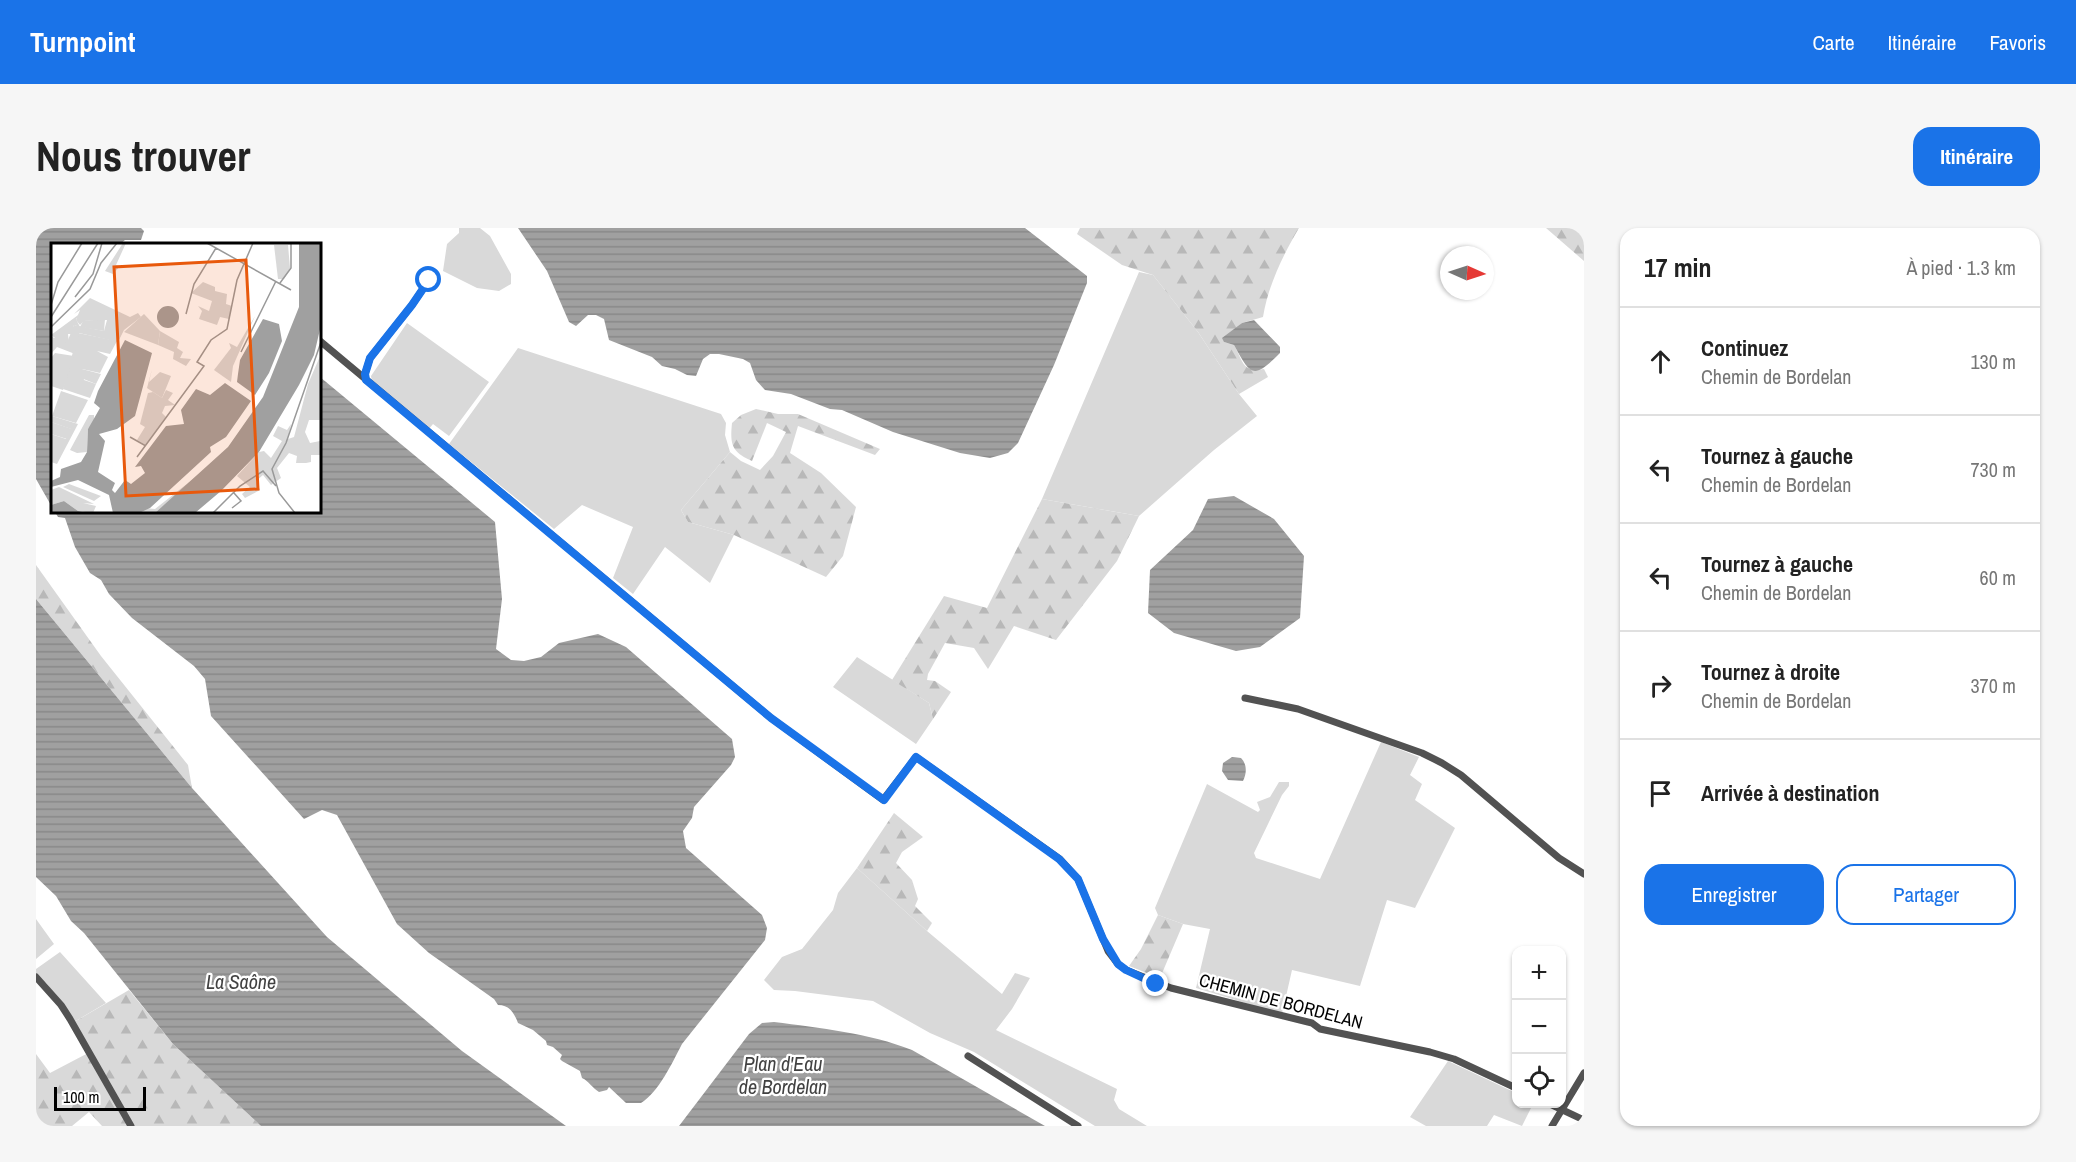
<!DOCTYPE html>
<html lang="fr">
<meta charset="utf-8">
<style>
:root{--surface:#fff;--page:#f6f6f6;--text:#222;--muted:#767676;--line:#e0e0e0;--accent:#1a73e8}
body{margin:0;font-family:"Archivo Narrow",sans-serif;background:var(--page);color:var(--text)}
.controls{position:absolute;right:18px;bottom:18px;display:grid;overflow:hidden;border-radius:12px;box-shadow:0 2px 4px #0004}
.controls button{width:54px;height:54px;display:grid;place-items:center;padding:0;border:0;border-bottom:2px solid var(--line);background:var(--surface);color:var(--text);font:30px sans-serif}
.compass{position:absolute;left:1404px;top:18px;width:54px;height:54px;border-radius:50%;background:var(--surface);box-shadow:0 2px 4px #0004;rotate:93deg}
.scale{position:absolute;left:18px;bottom:15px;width:92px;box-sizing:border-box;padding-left:6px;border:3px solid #000;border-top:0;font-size:16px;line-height:21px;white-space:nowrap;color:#000;-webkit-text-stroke:4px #fff;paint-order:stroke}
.stop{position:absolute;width:18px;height:18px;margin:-14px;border:4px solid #1a73e8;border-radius:50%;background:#fff}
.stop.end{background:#1a73e8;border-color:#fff;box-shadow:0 2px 6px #0008}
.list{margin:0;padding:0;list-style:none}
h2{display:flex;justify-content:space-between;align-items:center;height:78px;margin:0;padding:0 24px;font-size:26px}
h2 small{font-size:20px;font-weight:400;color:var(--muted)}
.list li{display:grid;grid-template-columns:39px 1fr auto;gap:18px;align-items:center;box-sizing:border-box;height:108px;padding:0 24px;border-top:2px solid var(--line)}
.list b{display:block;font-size:22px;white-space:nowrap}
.list p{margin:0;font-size:20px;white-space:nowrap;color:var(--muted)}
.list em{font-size:20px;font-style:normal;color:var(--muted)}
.actions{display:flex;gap:12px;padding:18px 24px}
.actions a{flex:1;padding:14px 0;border:2px solid var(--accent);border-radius:18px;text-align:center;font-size:21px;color:var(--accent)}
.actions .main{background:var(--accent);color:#fff}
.icon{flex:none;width:33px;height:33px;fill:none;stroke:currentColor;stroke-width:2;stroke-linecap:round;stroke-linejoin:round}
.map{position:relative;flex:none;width:1548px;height:898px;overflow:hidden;border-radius:18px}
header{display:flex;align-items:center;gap:36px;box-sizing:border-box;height:84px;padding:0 30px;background:var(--accent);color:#fff}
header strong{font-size:28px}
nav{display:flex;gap:33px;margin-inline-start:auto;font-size:21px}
.intro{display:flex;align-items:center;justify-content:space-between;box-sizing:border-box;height:144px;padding:0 36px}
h1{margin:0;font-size:42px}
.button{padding:15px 27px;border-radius:18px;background:var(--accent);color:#fff;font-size:21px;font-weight:700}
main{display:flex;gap:36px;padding:0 36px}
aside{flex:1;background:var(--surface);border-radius:18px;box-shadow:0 2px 4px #0004}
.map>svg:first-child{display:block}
.green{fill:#d9d9d9}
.forest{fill:url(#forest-firs)}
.water{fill:url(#water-rules)}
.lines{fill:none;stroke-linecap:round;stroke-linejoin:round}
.street{stroke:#525252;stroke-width:7}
.route{stroke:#1a73e8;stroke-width:8}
.labels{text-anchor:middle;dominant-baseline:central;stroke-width:4.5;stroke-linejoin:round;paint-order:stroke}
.street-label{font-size:18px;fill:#000;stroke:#fff}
.water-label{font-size:20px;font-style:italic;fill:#414141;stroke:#fff}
.inset-road{fill:none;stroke:#999;stroke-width:1.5}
.view{fill:#e8590c;fill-opacity:0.15;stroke:#e8590c;stroke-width:3}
.inset-edge{fill:none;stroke:#000;stroke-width:3}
</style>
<header>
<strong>Turnpoint</strong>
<nav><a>Carte</a><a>Itinéraire</a><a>Favoris</a></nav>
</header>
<div class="intro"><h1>Nous trouver</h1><a class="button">Itinéraire</a></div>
<main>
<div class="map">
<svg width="1548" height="898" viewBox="0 0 1548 898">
<defs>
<pattern id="forest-firs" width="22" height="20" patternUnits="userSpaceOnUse" patternTransform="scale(1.5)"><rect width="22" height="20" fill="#d9d9d9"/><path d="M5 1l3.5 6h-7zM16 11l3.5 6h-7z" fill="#b8b8b8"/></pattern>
<pattern id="water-rules" width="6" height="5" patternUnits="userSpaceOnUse" patternTransform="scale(1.5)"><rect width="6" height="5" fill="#a0a0a0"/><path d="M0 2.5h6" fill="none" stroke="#888"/></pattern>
</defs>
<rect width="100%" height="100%" fill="#fff"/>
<path class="green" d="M423,0h21l10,8 21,38v10l-12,7 -22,-3 -34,-17 4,-27 12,-11z
M1103,44l14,3 45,57 41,62 18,22 -43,34 -75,66 -97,-17z
M371,95l82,59 -40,54 -16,-12 -5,6 -56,-48 -1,-6z
M482,120l203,66 5,9 -1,12 5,17 -49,58 7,12 46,13 -24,48 -45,-36 -32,47 -20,-16 20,-51 -51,-22 -28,24 -105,-85z
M821,429l72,46 4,16 -17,25 -83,-57z
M1345,514l38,15 -9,18 12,9 -7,16 40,28 -40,80 -28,-8 -27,86 -68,-16 -10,44 -86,-26 14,-59 -27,-5 -25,-9 -3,-7 52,-124 51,28 2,-2 -3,-8 13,-5 9,-15h10v4l-7,9 -28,58 2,5 64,21z
M821,640l70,63 75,63 13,-21 15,5 -18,31 -16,21 121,59 -3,11 5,9 28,17h-52l-121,-74 -44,-19 -57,-32 -78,-10 -21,-1 -10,-10 18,-23 20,-8 31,-39 5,-17z
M0,691l18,25 -18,15z
M24,724l46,51 -32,19 -27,-38 -11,-10v-5z
M1412,833l68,32v11h17l-11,22 -28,-11 -7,11h-61l-16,-9z"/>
<path class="forest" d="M1044,0h219c-16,27 -31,58 -36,89l-21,6 -18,19 10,3c10,18 8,27 30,24l4,8 -29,17 -41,-62 -45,-57 -31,-10 -45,-31z
M1510,0h38v33z
M720,181l22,5h20l82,35 -5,6 -77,-29 -8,27 31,20 35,34 -13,49 -17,21 -92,-42 -46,-13 -7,-12 49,-58 11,9 19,9 13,-14 13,-24 -19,-9 -15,38c-21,-9 -22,-17 -20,-38l9,-8z
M1006,271l97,17 -22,45 -61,79 -42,-14 -26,43 -14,-21 -29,-5 -17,31 -1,6 8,1 16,11 -18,27 -4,-16 -37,-23 52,-84 43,12z
M0,337l65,91 87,109 4,23 -156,-189z
M858,585l29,24 -21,15 -6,11 16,17 6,19 -3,7 17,17 -5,8 -70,-63z
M1122,687l25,9 -23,54 -31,-12 12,-17z
M93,762l44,54 88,82h-159l-13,-14 -17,14h-36v-72l14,19 40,-21 -16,-30z"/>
<path class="water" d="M0,0h105l3,3 -3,9h-16l-5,4h-68v263l-16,-28z
M482,0h507l62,48v7l-33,82 -36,78 -10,10 -18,5 -30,-5 -67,-21 -51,-22 -12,-1 -39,-15 -26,-4 -9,-10 -6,-17 -7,-4 -24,-5h-9l-7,5 -7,17 -9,-1 -12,-6 -13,-3 -10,-9 -43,-17 -5,-21 -8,-4h-8l-12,11 -7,-4 -22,-51z
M1218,92l26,27v6c-27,27 -29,23 -46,-8l-10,-3 -2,-4 20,-15z
M284,149l175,145 7,77 -6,50 15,11 13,1 17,-4 18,-14 39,-9 28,13 106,92 3,18 -4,8 -37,42 -2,11 -9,13 3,17 76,67 5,13 -2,12 -83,104c-10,19 -23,48 -41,59h-15l-17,-16 -2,3 -8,2c-7,-4 -10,-11 -17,-14l-2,-7 -18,-10 -2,-2 2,-4 -9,-8 -6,-2 -1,-4 -13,-11 -15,-7c-4,-10 -8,-18 -20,-18l-4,-6 -65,-46 -32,-29 -60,-109 -15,-5 -18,9 -93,-103 -6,-37 -11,-13 -62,-48 -23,-24 -8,-14 -11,-7 -15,-26 -10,-29 -7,-1 -3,-5h265z
M1198,268l40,23 30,37 -4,62 -40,29 -24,4 -62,-18 -26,-20 2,-43 43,-40 15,-31z
M0,371l156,189 135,149 135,114 104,75h-305l-88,-82 -89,-111 -13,-12 -15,-25 -20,-19z
M1196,529l9,1c6,6 6,15 2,23l-15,-1 -6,-9 1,-8z
M738,794c46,6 95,11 138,28l133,76h-366l70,-92 13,-11z"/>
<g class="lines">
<path class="street" d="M284,113l451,377 112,82 33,-43 144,102 18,20 30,72 10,13 8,6 45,18 141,35 8,6 110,23 24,7 62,29
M330,152l-1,-6 5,-16 42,-53 17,-25
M1209,470l53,11 124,44 20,10 19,12 98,83 25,16
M0,749l25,28 9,14 61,107
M932,828l110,70
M1514,876l34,16
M1516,898l32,-53"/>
</g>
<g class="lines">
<path class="route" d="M393,52l-17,25 -42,53 -5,16 1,6 405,338 113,82 32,-43 143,102 19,20 25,60 15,25 8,6 30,14"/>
</g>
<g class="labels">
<g class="street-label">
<text transform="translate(1245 773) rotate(15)">CHEMIN DE BORDELAN</text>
</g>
<g class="water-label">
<text x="205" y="753">La Saône</text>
<text x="747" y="835">Plan d'Eau<tspan x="747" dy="23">de Bordelan</tspan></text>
</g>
</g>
<g transform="translate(15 15)">
<rect width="270" height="270" fill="#fff"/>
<path d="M152,39l12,5v4l12,3 -1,10 6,2 -3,13 -9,-2 -3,8 -18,-6 3,-8 -4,-5 11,5 3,-10 -21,-8zM93,71l16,17 -2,14 -34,-13zM204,73l-22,50 -2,16 -17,-12 17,-22 -2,-5 8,4zM54,76l-1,12 -24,-4 3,-6zM27,90l39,8 -7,13 -13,-3 11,6 -8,16 -18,-4 2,11 12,4 -6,14 -27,-9zM115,147l7,3 -5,7 7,5 -10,1 -3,7 4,4 -20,28 -9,-5 8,-13 -5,-3 8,-31 5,-1 9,6zM10,148l27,9 -12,23 -24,-7zM0,179l21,7 -5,10 -16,-5z" fill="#d9d9d9"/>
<path d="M72,0h3l-10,22 4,1 -7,8 -8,-3zM39,55l40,19 8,-4 3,4 -17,13 -6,12 -39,-9 -4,21 -18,-7 -6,7v-19l3,3 13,-7 1,9 6,-15 30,6 3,-11 -23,1 -4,4 -4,-5 4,-10 -6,4zM109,88l19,11 -2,6 6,4 -3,6 11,1 -5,7 -13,-7 1,-7 -16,-7zM4,110l19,3 -11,34 -12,-4v-28zM270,111v66h-12l-4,12 5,11 10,-2 1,14h-10v7l-5,1h-10l1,-7 -8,-3 -12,15 4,10 -10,7 -8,-10 -7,6 4,9 -15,8 -3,-4 8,-7 -13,-11 22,-24 5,-1 7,7 11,-17 -9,-5 5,-10 9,4 4,-6 -3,15 6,-2 14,-53zM31,126l19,5 -5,10 -15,-6zM101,126l-3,13 11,-10 11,4 -9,22 -15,-10zM1,173l26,8 -21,40 -6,-2v-28l15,5 5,-10 -20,-7zM156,225l-52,45h-16l5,-5 11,1zM8,244l35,17 -11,-1 13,3 -3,7 -15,-2 -14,-10 -13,4v-15z" fill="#d9d9d9"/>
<path d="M34,67l-9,9 4,8 -6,-2 -2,9h-4l1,9 -4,-1 2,-10 -9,8 -7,-5zM38,172h5v9l-6,5 -1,23 -10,1 -7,-3zM18,241l32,12 -7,5 -31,-14z" fill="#d9d9d9"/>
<path d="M223,2h14l2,23 -6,11h-6z" fill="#d9d9d9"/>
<path d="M248,0h22v82l-7,30 -15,30 -40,67 -38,39 -26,22h-40l73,-66 35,-50 36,-90zM106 74a11 11 0 1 1 22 0a11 11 0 1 1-22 0ZM212,76l16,5 3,17 -13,32 -14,22 -18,-13 1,-8 2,-14zM74,97l27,13 -17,63 -18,13 -18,5 6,7 -7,31 17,11 -3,7 3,3 10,-13 6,4 14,-11 -4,-7 -6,1 31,-41 18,-2 -3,-14 15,-21 14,6 15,-12 26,18 -25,36 -16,10 1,5 -61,56 -11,5h-26l-4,-18 -31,-15 -27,7v-6l9,-4 1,-8 20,-7 6,-10 1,-23 12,-21 -6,-5 4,-12zM13,258l14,10 9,2h-36v-8z" fill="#a0a0a0"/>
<path class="inset-road" d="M156,0l84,47M229,40l11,-15v-25M24,54l18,-23 9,-31M0,62l7,-23 24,-39M135,71l8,-30 22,-36M0,74l47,-74M0,84l39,-38 11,-26 16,-20M190,109l35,-71M79,194l16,9M86,214l67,-91 -7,-4 14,-22 16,-11 10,-49 16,-37M181,265l9,-7 -7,-8M162,270l27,-27 23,-15 13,15M244,270l-16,-20 -7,-24 14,-26 35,-101"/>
<path class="view" d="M195,17l12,229 -132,7 -12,-229z"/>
<rect width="270" height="270" class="inset-edge"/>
</g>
</svg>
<div class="controls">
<button>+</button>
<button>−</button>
<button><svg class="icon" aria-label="locate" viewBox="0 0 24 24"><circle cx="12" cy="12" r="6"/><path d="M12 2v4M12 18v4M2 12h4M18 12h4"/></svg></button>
</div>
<svg class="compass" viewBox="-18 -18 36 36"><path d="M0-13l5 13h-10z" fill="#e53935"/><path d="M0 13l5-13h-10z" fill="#767676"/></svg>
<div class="scale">100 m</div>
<div class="stop" style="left:393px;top:52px"></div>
<div class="stop end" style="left:1120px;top:756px"></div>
</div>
<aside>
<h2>17 min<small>À pied · 1.3 km</small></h2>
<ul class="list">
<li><svg class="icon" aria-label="ahead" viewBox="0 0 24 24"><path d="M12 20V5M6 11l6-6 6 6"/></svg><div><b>Continuez</b><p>Chemin de Bordelan</p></div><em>130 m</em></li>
<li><svg class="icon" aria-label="left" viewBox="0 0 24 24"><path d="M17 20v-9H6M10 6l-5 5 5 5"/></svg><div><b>Tournez à gauche</b><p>Chemin de Bordelan</p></div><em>730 m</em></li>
<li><svg class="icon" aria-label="left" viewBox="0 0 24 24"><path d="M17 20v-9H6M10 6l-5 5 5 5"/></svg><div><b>Tournez à gauche</b><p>Chemin de Bordelan</p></div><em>60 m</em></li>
<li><svg class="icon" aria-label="right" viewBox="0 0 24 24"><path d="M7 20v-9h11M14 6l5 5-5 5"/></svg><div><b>Tournez à droite</b><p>Chemin de Bordelan</p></div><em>370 m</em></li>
<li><svg class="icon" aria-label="arrive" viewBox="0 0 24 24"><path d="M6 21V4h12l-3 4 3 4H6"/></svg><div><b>Arrivée à destination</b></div></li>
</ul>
<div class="actions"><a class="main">Enregistrer</a><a>Partager</a></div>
</aside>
</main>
